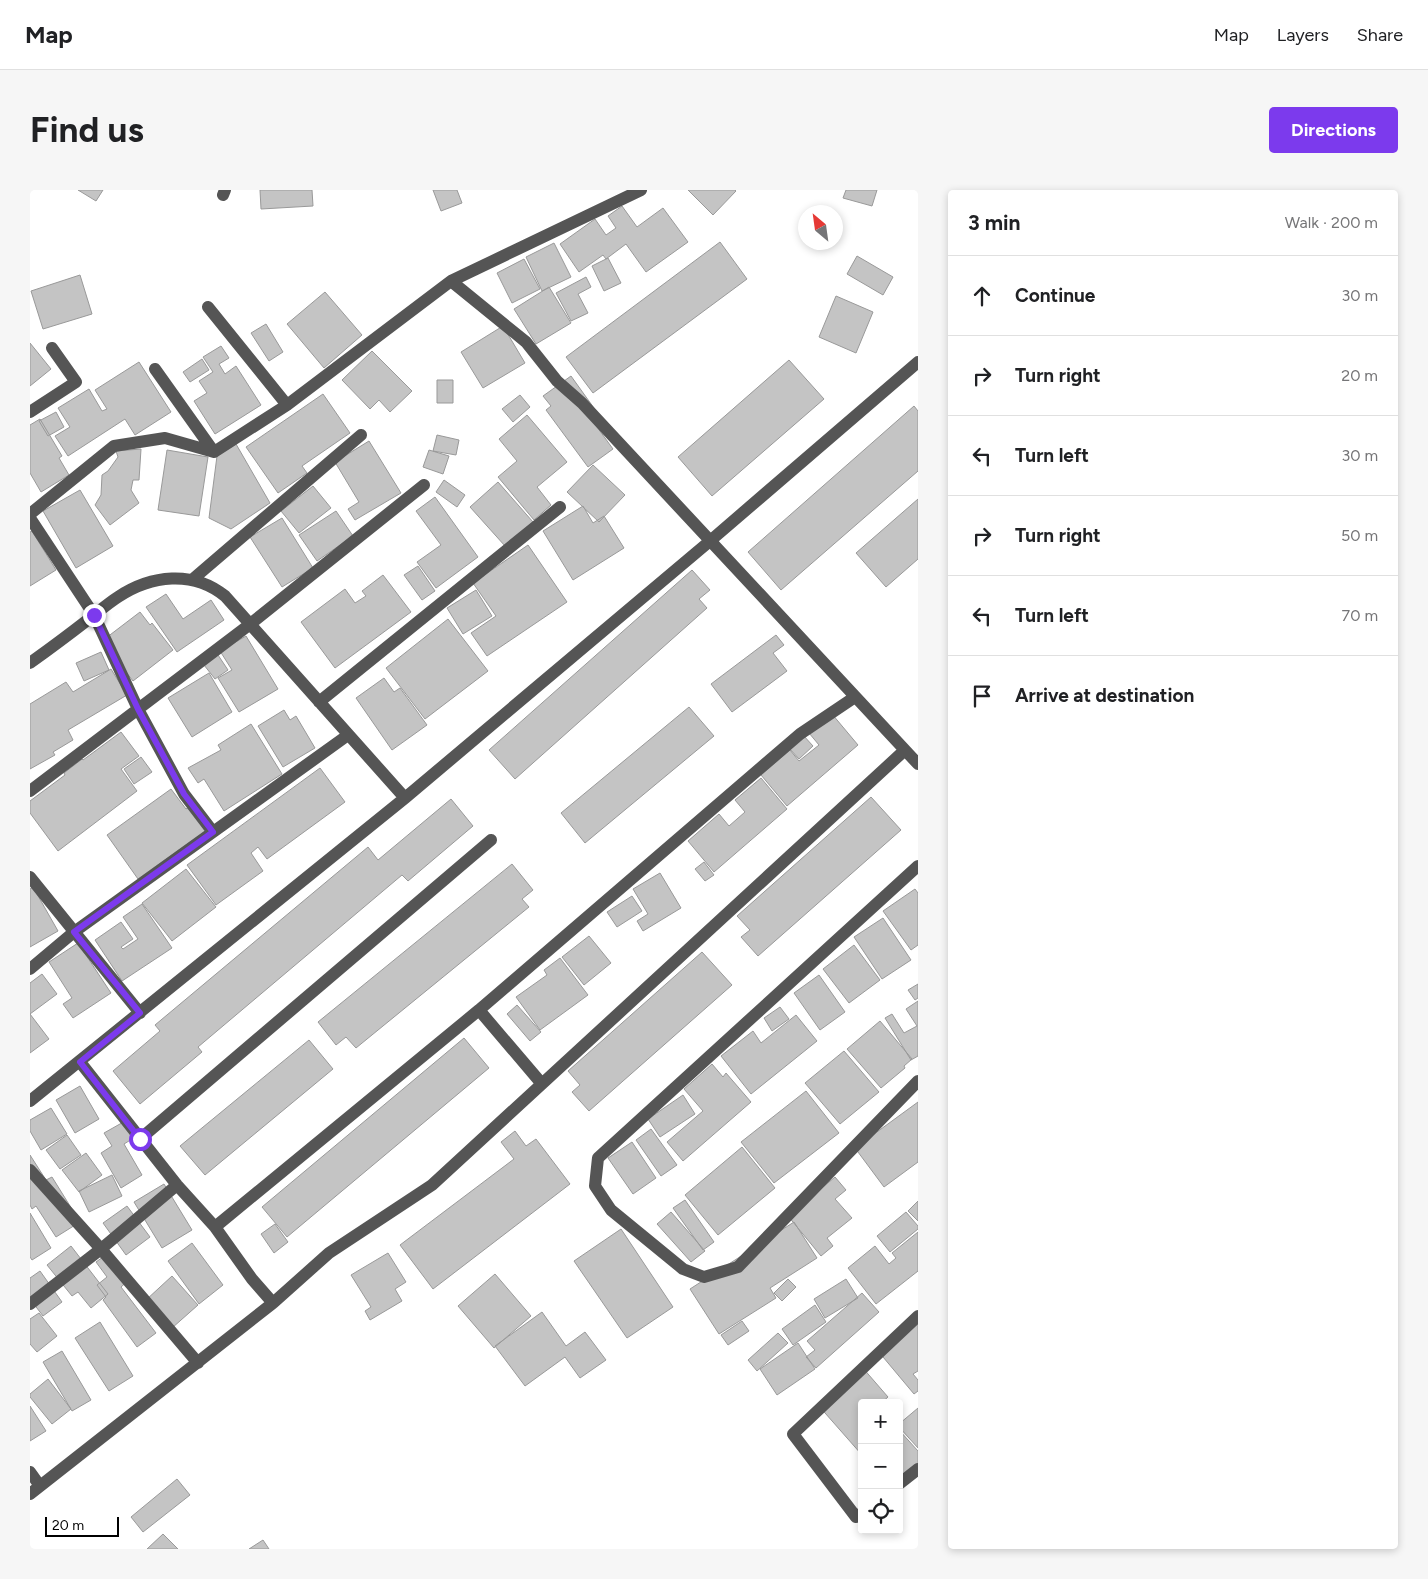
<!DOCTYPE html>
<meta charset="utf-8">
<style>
:root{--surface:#fff;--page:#f6f6f6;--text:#202124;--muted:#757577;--line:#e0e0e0;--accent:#7c3aed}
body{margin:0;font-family:Figtree,sans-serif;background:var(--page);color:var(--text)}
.controls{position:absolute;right:15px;bottom:15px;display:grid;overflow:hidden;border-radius:5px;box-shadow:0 2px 8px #0003}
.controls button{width:45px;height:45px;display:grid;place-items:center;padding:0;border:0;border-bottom:1px solid var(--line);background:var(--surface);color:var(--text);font:25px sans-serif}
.compass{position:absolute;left:768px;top:15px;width:45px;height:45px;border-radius:50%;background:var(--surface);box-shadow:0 2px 8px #0003;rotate:331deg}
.scale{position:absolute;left:15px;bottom:12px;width:74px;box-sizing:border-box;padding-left:5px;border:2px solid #000;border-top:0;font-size:14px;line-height:18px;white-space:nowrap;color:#000;-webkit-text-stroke:4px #fff;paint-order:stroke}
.stop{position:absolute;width:15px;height:15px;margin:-11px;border:4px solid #7c3aed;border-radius:50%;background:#fff}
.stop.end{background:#7c3aed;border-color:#fff;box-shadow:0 1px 5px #0008}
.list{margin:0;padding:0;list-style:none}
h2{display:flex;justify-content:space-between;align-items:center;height:65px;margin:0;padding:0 20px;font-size:21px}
h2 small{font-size:16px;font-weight:400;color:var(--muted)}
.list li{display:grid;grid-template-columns:32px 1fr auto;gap:15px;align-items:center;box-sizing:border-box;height:80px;padding:0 20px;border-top:1px solid var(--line)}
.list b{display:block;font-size:19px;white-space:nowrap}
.list em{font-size:16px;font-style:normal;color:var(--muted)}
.icon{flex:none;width:28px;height:28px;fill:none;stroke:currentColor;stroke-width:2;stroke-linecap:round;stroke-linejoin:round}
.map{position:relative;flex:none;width:888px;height:1359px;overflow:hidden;border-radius:5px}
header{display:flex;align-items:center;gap:30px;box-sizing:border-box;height:70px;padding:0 25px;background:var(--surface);border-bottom:1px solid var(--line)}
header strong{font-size:24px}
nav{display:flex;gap:28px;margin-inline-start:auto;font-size:18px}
.intro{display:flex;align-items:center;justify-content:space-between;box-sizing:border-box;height:120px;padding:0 30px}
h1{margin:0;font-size:35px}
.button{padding:12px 22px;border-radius:5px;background:var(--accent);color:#fff;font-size:18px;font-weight:700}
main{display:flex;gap:30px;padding:0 30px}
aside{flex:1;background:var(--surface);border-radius:5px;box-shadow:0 2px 8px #0003}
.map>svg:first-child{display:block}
.building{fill:#c4c4c4;stroke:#999}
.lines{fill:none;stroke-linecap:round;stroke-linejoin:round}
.minor{stroke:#555;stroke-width:12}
.route{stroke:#7c3aed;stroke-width:6}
</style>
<header>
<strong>Map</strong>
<nav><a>Map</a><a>Layers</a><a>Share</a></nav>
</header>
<div class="intro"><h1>Find us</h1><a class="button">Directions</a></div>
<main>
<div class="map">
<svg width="888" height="1359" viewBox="0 0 888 1359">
<rect width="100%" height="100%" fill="#fff"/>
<path class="building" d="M48,0h25l-7,11z
M230,0h52l1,16 -52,3z
M403,0h24l5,13 -21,8z
M658,0h47l1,1 -23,24z
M816,0h31l-5,16 -29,-8z
M592,16l15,21 26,-19 25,34 -42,30 -20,-28 -20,15 -3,-4 -24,17 -19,-28 35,-25 11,16 10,-7 -8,-12z
M690,52l27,37 -154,114 -27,-36z
M524,53l17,34 -29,14 -16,-34z
M827,66l36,21 -10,18 -36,-21z
M578,68l13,25 -17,8 -12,-25z
M494,69l16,30 -28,14 -15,-30z
M50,85l12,39 -49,15 -12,-38z
M556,87l5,10 -13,7 10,19 -17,8 -15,-28z
M519,97l22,36 -35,21 -22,-35z
M295,102l37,43 -38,33 -37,-44z
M806,106l37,16 -17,41 -37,-16z
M236,134l17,28 -14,9 -18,-28z
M473,136l22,37 -42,25 -22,-36z
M0,153l21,26 -21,17z
M191,156l8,12 -10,6 6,10 11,-8 25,39 -46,29 -21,-33 13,-8 -8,-12 14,-9 -10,-15z
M342,161l40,40 -22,21 -11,-12 -9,9 -28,-29z
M172,169l7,11 -19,12 -7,-10z
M759,170l35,39 -112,97 -34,-39z
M109,172l32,50 -36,23 -10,-16 -57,37 -13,-20 15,-9 -12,-19 31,-19 13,22 5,-2 -12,-19z
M541,186l33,46 -7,5 16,22 -25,18 -42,-57 5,-4 -8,-10z
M407,190h16v23h-16z
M293,204l27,39 -48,33 5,7 -29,20 -32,-46z
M490,205l10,12 -17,15 -11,-13z
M884,216l4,5v60l-137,119 -33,-38z
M26,222l8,15 -16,9 -9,-15z
M497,225l40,47 -30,25 14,18 -17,15 -36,-43 19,-16 -18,-22z
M10,229l22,37 -3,2 10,17 -28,17 -11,-19v-48z
M407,245l22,5 -3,15 -23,-4z
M339,251l32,52 -46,27 -7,-11 11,-7 -24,-40z
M206,254l34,59 -39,26 -22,-11 8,-62z
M111,259l-2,31h-6l-2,10 8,13 -29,22 -15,-20 6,-10 1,-20 6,-4 10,-14 -2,-6z
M137,260l41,7 -9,59 -41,-6z
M399,260l20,6 -6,18 -20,-7z
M563,275l32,30 -26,27 -32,-30z
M414,290l21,15 -8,12 -21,-15z
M468,292l35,40 -28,24 -35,-39z
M283,296l18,22 -32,25 -18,-22z
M50,300l33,56 -37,22 -33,-57z
M405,307l43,60 -42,31 -19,-26 24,-17 -25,-34z
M888,309v60l-32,28 -30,-34z
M553,316l10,17 11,-7 20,32 -51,32 -30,-49z
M306,321l17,25 -36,25 -18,-26z
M252,328l31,50 -31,19 -32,-50z
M2,341l24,39 -26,16v-54z
M498,355l39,57 -80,54 -16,-23 25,-17 -23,-33z
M388,376l17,25 -13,9 -18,-25z
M662,380l18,20 -11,9 8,9 -192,171 -26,-29z
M353,385l28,37 -76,56 -34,-46 44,-33 10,14 11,-7 -4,-5z
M446,400l16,26 -29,18 -16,-26z
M136,404l17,25 28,-19 13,20 -47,32 -31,-45z
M110,422l10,13 2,-2 21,27 -40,31 -31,-40z
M418,429l40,52 -63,48 -39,-51z
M746,445l8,10 -11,8 14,18 -55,41 -21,-28z
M216,446l32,53 -39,23 -21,-34 14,-8 -12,-19z
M71,462l8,18 -25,11 -8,-18z
M188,465l10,15 -13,9 -11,-14z
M81,479l16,26 -59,35 5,10 -20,12 2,3 -25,14v-65l36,-22 7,10z
M179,483l23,39 -40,25 -24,-39z
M354,488l10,14 6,-4 27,37 -35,25 -36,-52z
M659,517l25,29 -129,107 -24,-30z
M254,520l6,10 6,-4 19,32 -32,19 -25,-41z
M802,524l26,31 -71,61 -26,-31 29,-25 9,11 20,-16 -10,-12z
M221,534l31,50 -58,37 -20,-32 -6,4 -10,-15 33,-18 -3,-5z
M91,542l18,24 -18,13 16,22 -79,60 -28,-38v-12l35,-26 -1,-2 18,-14 1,1z
M773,545l10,11 -14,13 -10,-11z
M111,567l11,15 -18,12 -10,-15z
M290,578l25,34 -78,57 -9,-12 -7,6 12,18 -47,34 -29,-40z
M731,588l26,31 -73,63 -26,-31 31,-27 10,12 16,-14 -10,-12z
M141,599l15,20 4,-3 17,24 -69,49 -31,-44z
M841,607l30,33 -143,126 -17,-19 9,-7 -13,-14z
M421,609l22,27 -65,55 -6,-6 -204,172 4,5 -62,52 -27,-33 47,-40 -5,-6 213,-178 10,13z
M674,672l10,13 -9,6 -10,-12z
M482,674l21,26 -11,9 7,8 -173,141 -10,-11 -10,8 -18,-23z
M156,679l30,38 -44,34 -30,-38z
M630,683l21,35 -38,23 -6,-10 11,-7 -15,-25z
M3,697l25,44 -28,16v-58z
M885,699l3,4v52l-7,5 -28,-39z
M602,706l10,15 -25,16 -10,-15z
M112,714l30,44 -50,33 -27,-41 26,-18 12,17 -12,8 2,2 15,-10 -15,-22z
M853,728l28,42 -29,19 -28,-42z
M559,746l22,27 -27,22 -22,-28z
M48,753l33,50 -38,25 -10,-14 9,-6 -23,-36z
M824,755l26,35 -31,23 -26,-34z
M672,762l30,33 -143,126 -17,-19 8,-7 -12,-14z
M530,768l28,37 -48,35 -24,-33 31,-22 -3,-5z
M12,784l15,20 -27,20 19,25 -19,14v-70z
M789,785l26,37 -25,18 -26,-37z
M888,794v14l-3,2 -7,-10z
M888,811v55l-7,4 -26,-42 7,-4 12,19 13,-7 -11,-17z
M487,815l24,27 -11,9 -23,-27z
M750,817l9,12 -17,12 -8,-13z
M766,825l21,26 -66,53 -30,-38 32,-25 8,12z
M850,831l32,38 -8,7 1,2 -24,20 -34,-39z
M434,848l25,30 -202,169 -25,-30z
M279,850l24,29 -128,106 -25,-29z
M814,861l35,41 -39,32 -35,-41z
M682,874l11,13 3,-4 25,29 -68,59 -16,-19 36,-31 -19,-22z
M50,896l19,33 -24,14 -19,-33z
M776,901l33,42 -65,50 -33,-41z
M653,905l12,19 -35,23 -12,-18z
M888,912v60l-34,25 -29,-39z
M21,918l16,26 -26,16 -11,-19v-11z
M97,930l10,16 -13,8 18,31 -21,13 -20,-35 11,-7 -8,-13z
M621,939l26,36 -16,11 -25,-36z
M485,941l11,15 10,-7 34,45 -137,105 -33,-44 114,-86 -13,-17z
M37,945l14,20 -21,14 -14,-19z
M602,952l24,36 -23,16 -25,-36z
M712,957l33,41 -57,47 -33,-40z
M56,963l16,22 -23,17 -17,-22z
M0,965l16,25 6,-3 28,45 -24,15 -20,-31 -4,3 -2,-4z
M82,985l10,21 -33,16 -10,-21z
M805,987l11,13 -11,9 17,19 -25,20 6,8 -12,10 -33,-40z
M134,994l28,46 -30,18 -28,-46z
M655,1010l29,42 -11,8 -30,-42z
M888,1011v20l-10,-10z
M97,1016l23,31 -24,18 -23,-32z
M641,1022l34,39 -14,11 -34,-38z
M876,1022l12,14v3l-28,23 -13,-16z
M0,1023l21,35 -19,12 -2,-3z
M764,1032l23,36 -47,30 6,10 -57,36 -29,-45z
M245,1034l13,18 -14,11 -13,-19z
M591,1039l52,78 -46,31 -53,-77z
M888,1042v39l-42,33 -28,-36 27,-22 14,18 7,-6 -4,-5z
M162,1053l31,42 -24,19 -31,-43z
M41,1056l37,48 -17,14 -13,-16 -6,4 -25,-31z
M80,1062l20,27 -9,8 35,46 -19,14 -34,-47 3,-3 -9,-12 10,-8 -11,-15z
M358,1063l18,29 -11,7 7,12 -32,19 -5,-9 6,-4 -20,-32z
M10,1081l22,31 -19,14 -13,-17v-21z
M465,1084l36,42 -37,32 -36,-42z
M142,1086l26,29 -26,23 -26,-28z
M758,1089l8,8 -14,14 -8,-8z
M816,1089l12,19 -33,20 -11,-19z
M832,1103l17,19 -63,56 -10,-11 9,-7 -8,-9z
M785,1115l11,17 -33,23 -11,-16z
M512,1122l24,34 19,-14 21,28 -26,18 -15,-21 -40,29 -30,-40z
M9,1123l18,23 -20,16 -7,-8v-25z
M888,1129v52l-5,3 5,6v11l-4,3 -36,-43z
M712,1131l7,10 -21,14 -7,-10z
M70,1132l33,54 -24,15 -34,-53z
M748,1143l10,10 -31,28 -9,-11z
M768,1153l17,26 -38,26 -17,-26z
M32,1161l29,49 -19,11 -29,-49z
M832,1177l26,30 -7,6h-19v52l-44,-50z
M18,1189l23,30 -19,15 -22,-27v-3z
M0,1216l16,25 -16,10z
M888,1218v40l-19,-21v-3z
M869,1240l19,21v16l-19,17z
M147,1289l13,16 -47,37 -12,-15z
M133,1344l15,15h-31z
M233,1350l6,9h-20z"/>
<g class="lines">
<path class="minor" d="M193,5l2,-5
M421,91l190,-91
M178,117l79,98
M125,179l59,83
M0,222l46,-30 -24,-34
M0,324l84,-68 51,-8 49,14 73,-47 164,-124 75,61 31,39 25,22 336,361
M0,328l64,97 44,94 46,85 29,38
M163,389l168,-144
M0,473c18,-13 37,-27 55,-41 11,-8 22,-18 33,-25 33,-22 75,-27 107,-1l180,202
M289,512l241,-195
M0,601l219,-166 175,-140
M888,676l-320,292 -3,28 16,24 72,59 21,8 34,-10 180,-186
M0,687l110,136
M0,779l44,-37 274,-197
M449,820l63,74
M50,872l97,123 38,42 37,52 21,24 56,-50 103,-68 473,-435
M0,911l375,-303 305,-257 208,-179
M110,949l351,-299
M0,980l71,79 97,114
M185,1037l264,-217 321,-276 55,-37
M0,1114l71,-55 76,-64
M0,1282l10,14
M869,1294l19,-15
M0,1304l243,-191
M832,1323l-6,4 -63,-83 125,-118"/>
</g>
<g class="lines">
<path class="route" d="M64,425l44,94 46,85 29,38 -139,100 66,81 -60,49 60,77"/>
</g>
</svg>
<div class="controls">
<button>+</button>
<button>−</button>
<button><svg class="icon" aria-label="locate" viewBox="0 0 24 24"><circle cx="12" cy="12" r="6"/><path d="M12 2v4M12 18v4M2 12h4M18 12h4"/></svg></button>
</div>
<svg class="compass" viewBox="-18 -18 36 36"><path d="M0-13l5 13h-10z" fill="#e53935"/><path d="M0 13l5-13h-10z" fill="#757577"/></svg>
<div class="scale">20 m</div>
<div class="stop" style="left:110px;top:949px"></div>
<div class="stop end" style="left:64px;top:425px"></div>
</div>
<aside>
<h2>3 min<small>Walk · 200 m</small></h2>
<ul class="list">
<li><svg class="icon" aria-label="ahead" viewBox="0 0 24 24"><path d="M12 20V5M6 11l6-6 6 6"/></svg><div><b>Continue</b></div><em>30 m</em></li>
<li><svg class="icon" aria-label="right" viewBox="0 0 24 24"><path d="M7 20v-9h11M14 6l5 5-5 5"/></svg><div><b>Turn right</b></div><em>20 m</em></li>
<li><svg class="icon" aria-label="left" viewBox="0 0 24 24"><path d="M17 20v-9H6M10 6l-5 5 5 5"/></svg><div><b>Turn left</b></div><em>30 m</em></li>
<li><svg class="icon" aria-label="right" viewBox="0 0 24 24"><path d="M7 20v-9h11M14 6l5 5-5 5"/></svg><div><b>Turn right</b></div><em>50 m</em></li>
<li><svg class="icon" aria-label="left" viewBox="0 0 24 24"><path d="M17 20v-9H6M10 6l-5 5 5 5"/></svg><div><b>Turn left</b></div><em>70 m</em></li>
<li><svg class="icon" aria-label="arrive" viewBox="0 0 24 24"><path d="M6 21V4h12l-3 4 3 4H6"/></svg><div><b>Arrive at destination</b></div></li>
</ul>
</aside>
</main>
